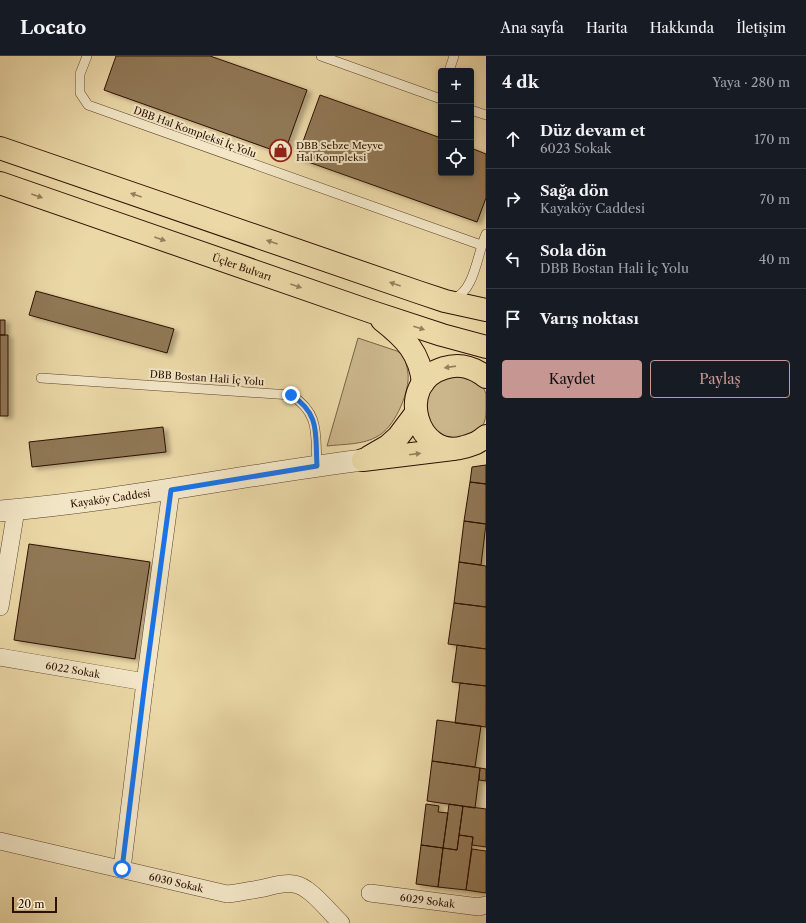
<!DOCTYPE html>
<html lang="tr">
<meta charset="utf-8">
<style>
:root{--surface:#171b24;--page:#20242c;--text:#f1f3f6;--muted:#9ea1a6;--line:#363941;--accent:#c59692}
body{margin:0;font-family:"Libre Caslon Text",serif;background:var(--page);color:var(--text)}
.controls{position:absolute;right:12px;top:12px;display:grid;overflow:hidden;border-radius:4px;box-shadow:0 2px 6px #0003}
.controls button{width:36px;height:36px;display:grid;place-items:center;padding:0;border:0;border-bottom:1px solid var(--line);background:var(--surface);color:var(--text);font:20px sans-serif}
.scale{position:absolute;left:12px;bottom:10px;width:45px;box-sizing:border-box;padding-left:4px;border:2px solid #2e0f00;border-top:0;font-size:11px;line-height:14px;white-space:nowrap;color:#2e0f00;-webkit-text-stroke:3px #f2e6c6;paint-order:stroke}
.stop{position:absolute;width:12px;height:12px;margin:-9px;border:3px solid #1a73e8;border-radius:50%;background:#fff}
.stop.end{background:#1a73e8;border-color:#fff;box-shadow:0 1px 4px #0008}
.list{margin:0;padding:0;list-style:none}
h2{display:flex;justify-content:space-between;align-items:center;height:52px;margin:0;padding:0 16px;font-size:17px}
h2 small{font-size:13px;font-weight:400;color:var(--muted)}
.list li{display:grid;grid-template-columns:26px 1fr auto;gap:12px;align-items:center;box-sizing:border-box;height:60px;padding:0 16px;border-top:1px solid var(--line)}
.list b{display:block;font-size:15px;white-space:nowrap}
.list p{margin:0;font-size:13px;white-space:nowrap;color:var(--muted)}
.list em{font-size:13px;font-style:normal;color:var(--muted)}
.actions{display:flex;gap:8px;padding:12px 16px}
.actions a{flex:1;padding:9px 0;border:1px solid var(--accent);border-radius:4px;text-align:center;font-size:14px;color:var(--accent)}
.actions .main{background:var(--accent);color:#111}
.icon{flex:none;width:22px;height:22px;fill:none;stroke:currentColor;stroke-width:2;stroke-linecap:round;stroke-linejoin:round}
.map{position:relative;flex:none;width:486px;height:867px;overflow:hidden}
header{display:flex;align-items:center;gap:24px;box-sizing:border-box;height:56px;padding:0 20px;background:var(--surface);border-bottom:1px solid var(--line)}
header strong{font-size:19px}
nav{display:flex;gap:22px;margin-inline-start:auto;font-size:14px}
main{display:flex}
aside{flex:1;background:var(--surface)}
.map>svg:first-child{display:block}
.green{fill:#cbb68b;stroke:#7c6246}
.building{fill:#907857;stroke:#2e0f00;filter:url(#shadow)}
.lines{fill:none;stroke-linecap:round;stroke-linejoin:round}
.service-casing{stroke:#5d412a;stroke-width:10}
.minor-casing{stroke:#5d412a;stroke-width:18}
.tertiary-casing{stroke:#5d412a;stroke-width:22}
.primary-casing{stroke:#2e0f00;stroke-width:24}
.service{stroke:#f2e6c6;stroke-width:9}
.minor{stroke:#f2e6c6;stroke-width:17}
.tertiary{stroke:#f2e6c6;stroke-width:21}
.primary{stroke:#ebd8a7;stroke-width:22}
.oneway{fill:#967e5c}
.route{stroke:#1a73e8;stroke-width:5}
.labels{text-anchor:middle;dominant-baseline:central;stroke-width:4;stroke-linejoin:round;paint-order:stroke}
.street-label{font-size:10px;fill:#2e0f00;stroke:#f2e6c6}
.poi-label{font-size:10px;fill:#2e0f00;stroke:#f2e6c6;text-anchor:start}
</style>
<header>
<strong>Locato</strong>
<nav><a>Ana sayfa</a><a>Harita</a><a>Hakkında</a><a>İletişim</a></nav>
</header>
<main>
<div class="map">
<svg width="486" height="867" viewBox="0 0 486 867">
<defs>
<filter id="shadow"><feDropShadow dx="4.5" dy="2.5" stdDeviation="2" flood-color="#0004"/></filter>
</defs>
<rect width="100%" height="100%" fill="#ebd8a7"/>
<filter id="stains"><feTurbulence type="fractalNoise" baseFrequency=".005" numOctaves="4"/><feColorMatrix values="0 0 0 0 .2 0 0 0 0 .09 0 0 0 0 .02 0 0 0 .5 -.17"/></filter>
<radialGradient id="worn" r=".72"><stop offset=".6" stop-color="#630" stop-opacity="0"/><stop offset="1" stop-color="#630" stop-opacity=".3"/></radialGradient>
<path class="green" d="M358,282l39,13 6,4c3,8 6,17 5,26 -2,18 -14,46 -30,55 -14,9 -35,8 -51,10z
M456,319c11,4 27,6 30,19 0,4 0,9 0,12 0,9 0,14 -4,21 -4,6 -11,9 -18,10 -4,0 -8,1 -12,1 -22,-1 -32,-32 -22,-48 6,-9 16,-13 26,-15z"/>
<path class="building" d="M116,0h94l97,34 -23,64 -180,-64z
M320,39l121,43v35h30v-25l15,6v44l-9,24 -180,-64z
M36,235l138,38 -7,24 -138,-38z
M0,264h5v15h-5z
M0,279h8v81h-8z
M163,371l3,25 -134,15 -3,-25z
M486,409v19l-16,-2 2,-15z
M470,426l16,2v40l-22,-3z
M464,465l22,3 -5,41 -22,-3z
M29,488l121,18 -15,97 -121,-19z
M459,506l27,4v41l-32,-4z
M454,547l32,4v42l-38,-5z
M457,589l29,4v37l-34,-4z
M460,627l26,3v41l-31,-4z
M437,664l44,6 -6,41 -43,-6z
M432,705l48,7 -5,40 -48,-7z
M480,712l6,1v12l-7,-1z
M426,748l13,2 -1,6 10,1 -5,35 -22,-3z
M449,748l14,2 -6,44 -14,-2z
M463,750l23,3v38l-14,-2 1,-8 -14,-2z
M459,779l14,2 -7,53 -28,-3 5,-39 14,2z
M421,789l22,3 -5,39 -22,-3z
M472,793l14,2v42l-20,-3z"/>
<g class="lines">
<defs>
<path id="service" d="M87,0l-7,18v19l8,12 393,140
M321,0l120,43
M449,15l5,-15
M471,54l15,5
M453,243c22,-8 24,-45 33,-65
M41,322l250,17c30,19 24,40 26,71"/>
<g id="minor">
<path d="M0,551l16,-97"/>
<path id="s1" d="M0,601l145,25"/>
<path id="s2" d="M0,785l227,53c13,-1 24,-4 37,-6 9,-2 20,-6 30,-4 16,2 35,28 47,39"/>
<path d="M122,813l23,-187 26,-192"/>
<path id="s3" d="M370,837l109,14 7,-2"/>
</g>
<g id="tertiary">
<path id="s4" d="M0,455c122,-10 241,-36 363,-51"/>
</g>
<g id="primary">
<path d="M0,92l418,144 27,9 41,9"/>
<path id="s5" d="M0,127l372,129 70,23 44,12"/>
<path d="M382,264c23,18 38,33 41,63"/>
<path d="M486,321c-13,-10 -26,-14 -42,-9 -50,15 -27,93 20,79 10,-3 14,-4 22,-11"/>
<path d="M369,401l19,-11 10,-9 18,-24"/>
<path d="M363,404l90,-11"/>
</g>
</defs>
<use href="#service" class="service-casing"/>
<use href="#minor" class="minor-casing"/>
<use href="#tertiary" class="tertiary-casing"/>
<use href="#primary" class="primary-casing"/>
<use href="#service" class="service"/>
<use href="#minor" class="minor"/>
<use href="#tertiary" class="tertiary"/>
<use href="#primary" class="primary"/>
</g>
<defs><path id="oneway-solid" d="M-6-.8H1V-3.2L6.5 0L1 3.2V.8H-6Z"/></defs>
<g class="oneway">
<use href="#oneway-solid" transform="translate(136 139) rotate(-161)"/>
<use href="#oneway-solid" transform="translate(37 140) rotate(19)"/>
<use href="#oneway-solid" transform="translate(160 183) rotate(19)"/>
<use href="#oneway-solid" transform="translate(272 186) rotate(-161)"/>
<use href="#oneway-solid" transform="translate(395 228) rotate(-161)"/>
<use href="#oneway-solid" transform="translate(296 230) rotate(19)"/>
<use href="#oneway-solid" transform="translate(419 272) rotate(18)"/>
<use href="#oneway-solid" transform="translate(450 311) rotate(172)"/>
<use href="#oneway-solid" transform="translate(415 398) rotate(-7)"/>
</g>
<g class="lines">
<path class="route" d="M122,813l23,-187 26,-192 146,-24c-2,-31 4,-52 -26,-71"/>
</g>
<defs>
<symbol id="shop-ring" viewBox="-11 -11 22 22"><circle r="9.5" fill="#f2e6c6" stroke="#8f2418" stroke-width="1.5"/><path d="M-5-2.5h2.3a2.7 3.5 0 0 1 5.4 0H5L5.5 6h-11ZM-1.5-2.5h3a1.5 2.3 0 0 0-3 0Z" fill="#8f2418"/></symbol>
</defs>
<g fill-rule="evenodd">
<use href="#shop-ring" x="268" y="82" width="25" height="25"/>
</g>
<g class="labels">
<g class="street-label">
<text transform="translate(195 76) rotate(20)">DBB Hal Kompleksi İç Yolu</text>
<text stroke="none"><textPath href="#s5" startOffset="256">Üçler Bulvarı</textPath></text>
<text transform="translate(207 322) rotate(4)">DBB Bostan Hali İç Yolu</text>
<text stroke="none"><textPath href="#s4" startOffset="111">Kayaköy Caddesi</textPath></text>
<text stroke="none"><textPath href="#s1" startOffset="74">6022 Sokak</textPath></text>
<text stroke="none"><textPath href="#s2" startOffset="181">6030 Sokak</textPath></text>
<text stroke="none"><textPath href="#s3" startOffset="58">6029 Sokak</textPath></text>
</g>
<g class="poi-label">
<text x="296" y="89">DBB Sebze Meyve<tspan x="296" dy="12">Hal Kompleksi</tspan></text>
</g>
</g>
<rect width="100%" height="100%" filter="url(#stains)"/>
<rect width="100%" height="100%" fill="url(#worn)"/>
</svg>
<div class="controls">
<button>+</button>
<button>−</button>
<button><svg class="icon" aria-label="locate" viewBox="0 0 24 24"><circle cx="12" cy="12" r="6"/><path d="M12 2v4M12 18v4M2 12h4M18 12h4"/></svg></button>
</div>
<div class="scale">20 m</div>
<div class="stop" style="left:122px;top:813px"></div>
<div class="stop end" style="left:291px;top:339px"></div>
</div>
<aside>
<h2>4 dk<small>Yaya · 280 m</small></h2>
<ul class="list">
<li><svg class="icon" aria-label="ahead" viewBox="0 0 24 24"><path d="M12 20V5M6 11l6-6 6 6"/></svg><div><b>Düz devam et</b><p>6023 Sokak</p></div><em>170 m</em></li>
<li><svg class="icon" aria-label="right" viewBox="0 0 24 24"><path d="M7 20v-9h11M14 6l5 5-5 5"/></svg><div><b>Sağa dön</b><p>Kayaköy Caddesi</p></div><em>70 m</em></li>
<li><svg class="icon" aria-label="left" viewBox="0 0 24 24"><path d="M17 20v-9H6M10 6l-5 5 5 5"/></svg><div><b>Sola dön</b><p>DBB Bostan Hali İç Yolu</p></div><em>40 m</em></li>
<li><svg class="icon" aria-label="arrive" viewBox="0 0 24 24"><path d="M6 21V4h12l-3 4 3 4H6"/></svg><div><b>Varış noktası</b></div></li>
</ul>
<div class="actions"><a class="main">Kaydet</a><a>Paylaş</a></div>
</aside>
</main>
